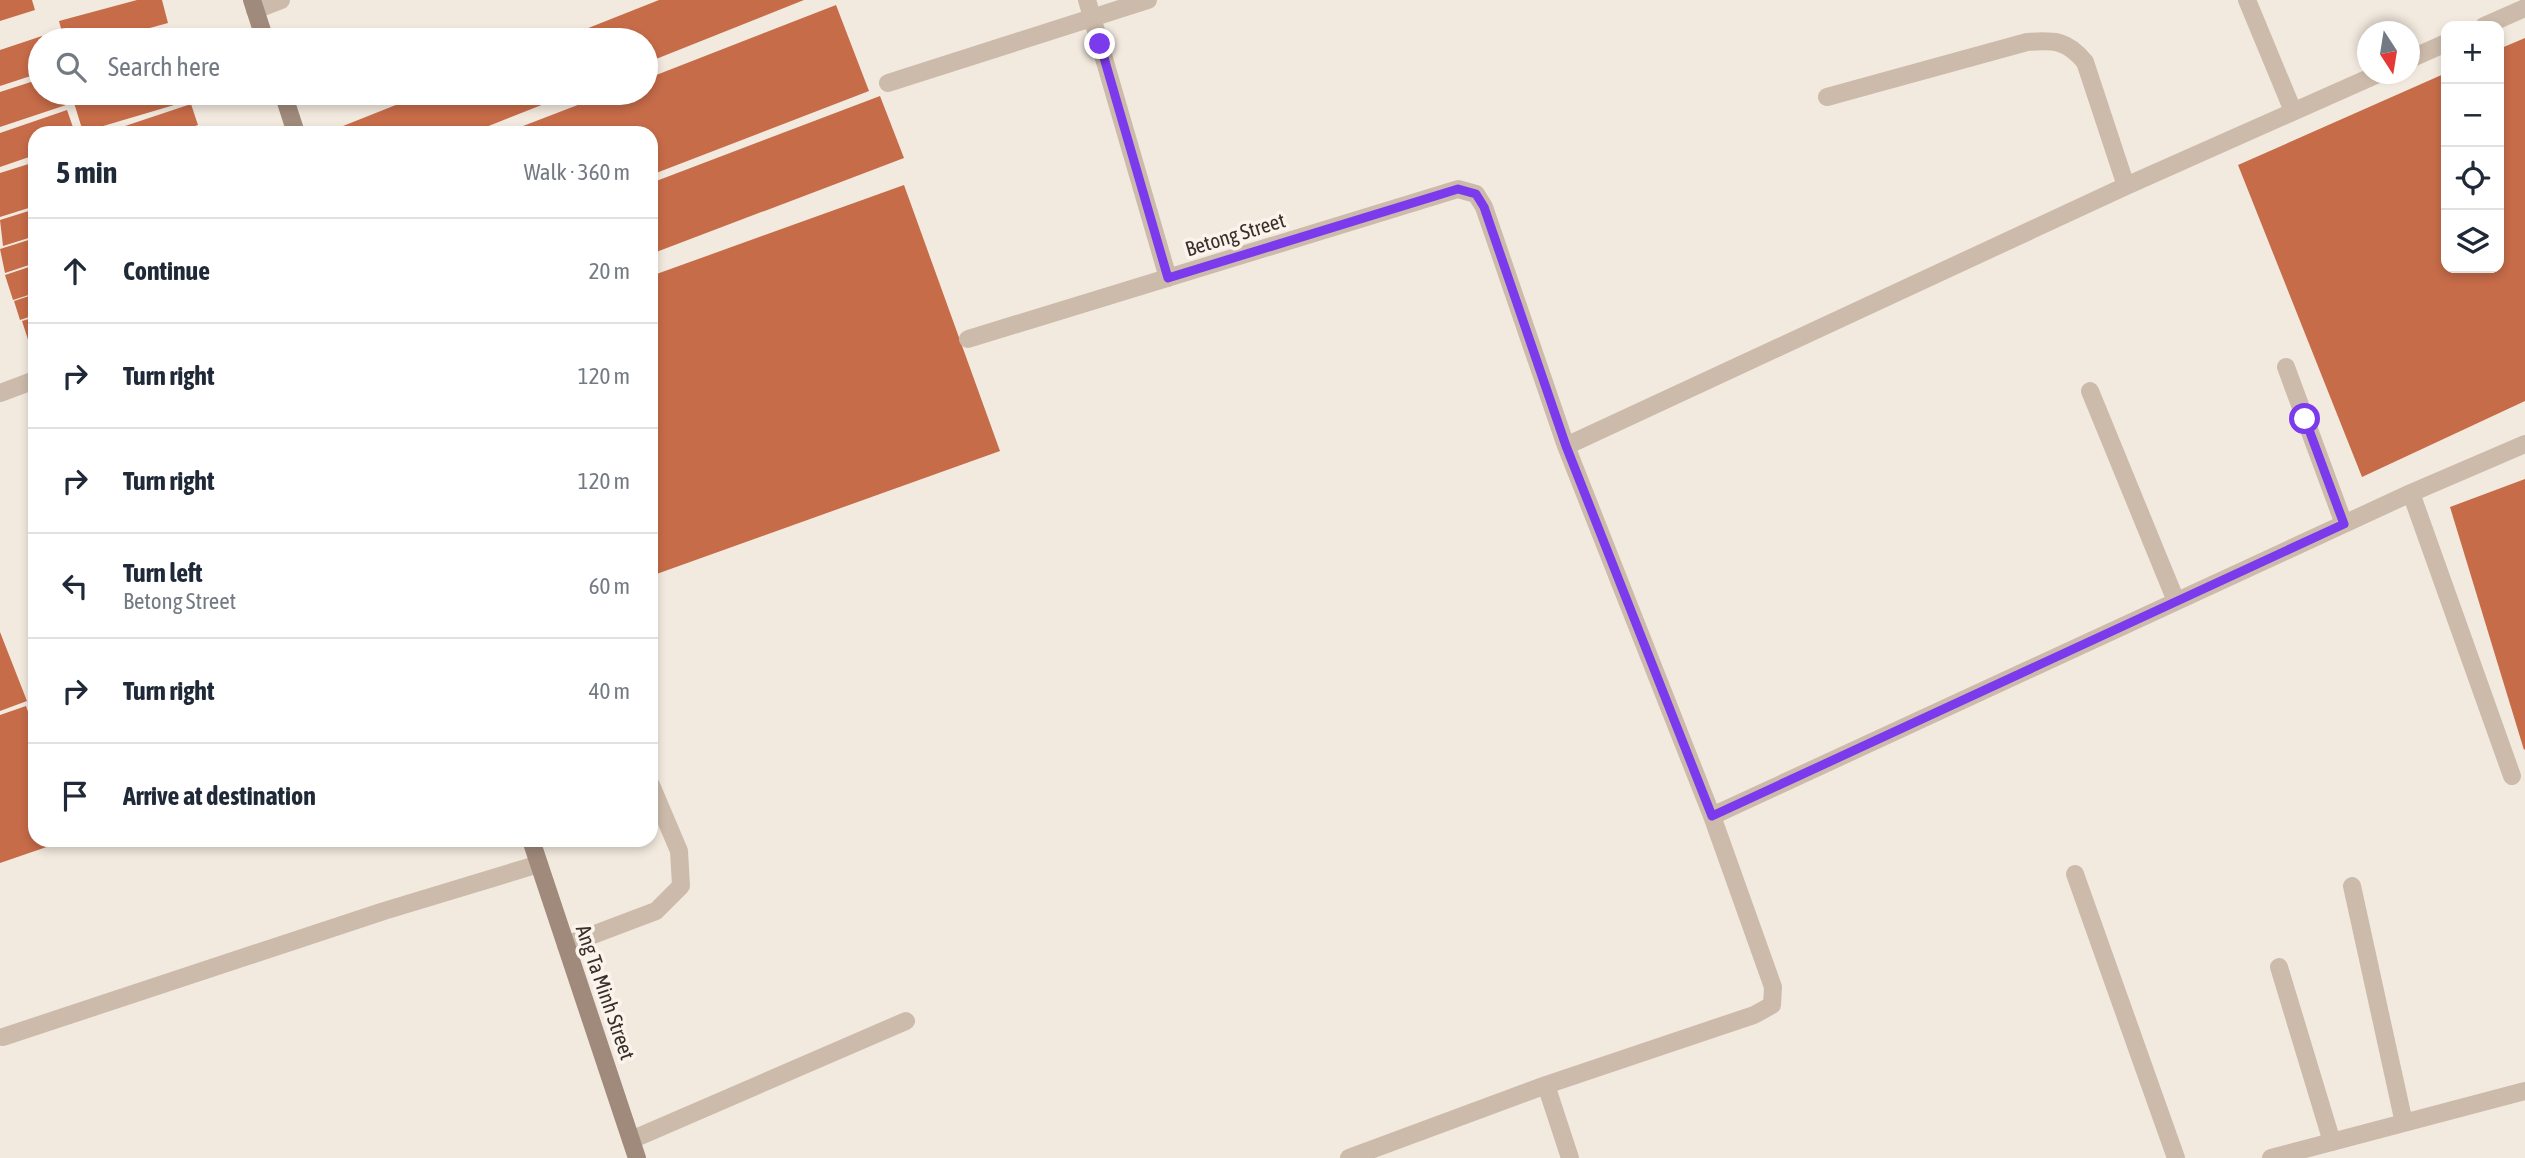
<!DOCTYPE html>
<meta charset="utf-8">
<style>
:root{--surface:#fff;--page:#f2f2f3;--text:#1f2937;--muted:#747a83;--line:#e0e1e3}
body{margin:0;font-family:"Asap Condensed",sans-serif;background:var(--page);color:var(--text)}
.controls{position:absolute;right:21px;top:21px;display:grid;overflow:hidden;border-radius:14px;box-shadow:0 4px 10px #0003}
.controls button{width:63px;height:63px;display:grid;place-items:center;padding:0;border:0;border-bottom:2px solid var(--line);background:var(--surface);color:var(--text);font:35px sans-serif}
.compass{position:absolute;left:2357px;top:21px;width:63px;height:63px;border-radius:50%;background:var(--surface);box-shadow:0 4px 10px #0003;rotate:168deg}
.stop{position:absolute;width:21px;height:21px;margin:-16px;border:5px solid #7c3aed;border-radius:50%;background:#fff}
.stop.end{background:#7c3aed;border-color:#fff;box-shadow:0 2px 7px #0008}
.list{margin:0;padding:0;list-style:none}
h2{display:flex;justify-content:space-between;align-items:center;height:91px;margin:0;padding:0 28px;font-size:30px}
h2 small{font-size:23px;font-weight:400;color:var(--muted)}
.list li{display:grid;grid-template-columns:46px 1fr auto;gap:21px;align-items:center;box-sizing:border-box;height:105px;padding:0 28px;border-top:2px solid var(--line)}
.list b{display:block;font-size:26px;white-space:nowrap}
.list p{margin:0;font-size:23px;white-space:nowrap;color:var(--muted)}
.list em{font-size:23px;font-style:normal;color:var(--muted)}
.icon{flex:none;width:38px;height:38px;fill:none;stroke:currentColor;stroke-width:2;stroke-linecap:round;stroke-linejoin:round}
.map{position:relative;flex:none;width:2525px;height:1158px;overflow:hidden}
.search{position:absolute;background:var(--surface);box-shadow:0 4px 10px #0003;left:28px;top:28px;width:630px;height:77px;display:flex;align-items:center;gap:18px;box-sizing:border-box;padding:0 24px;border-radius:38px;color:var(--muted);font-size:26px}
.panel{position:absolute;background:var(--surface);box-shadow:0 4px 10px #0003;left:28px;top:126px;width:630px;height:721px;border-radius:21px}
.map>svg:first-child{display:block}
.building{fill:#c76c49}
.lines{fill:none;stroke-linecap:round;stroke-linejoin:round}
.lane{stroke:#ccbbab;stroke-width:18}
.street{stroke:#ccbbab;stroke-width:18}
.secondary{stroke:#a08a7c;stroke-width:18}
.route{stroke:#7c3aed;stroke-width:9}
.labels{text-anchor:middle;dominant-baseline:central;stroke-width:7;stroke-linejoin:round;paint-order:stroke}
.street-label{font-size:21px;fill:#3a2f2a;stroke:#fbf4ec}
</style>
<div class="map">
<svg width="2525" height="1158" viewBox="0 0 2525 1158">
<rect width="100%" height="100%" fill="#f3eadf"/>
<path class="building" d="M0,0h32l3,10 -35,11z
M137,0h25l6,23 -62,17h-42l-5,-19z
M659,0h145l-158,63v-23h-88z
M836,5l33,86 -218,84v-42h-146l104,-40h37v-14z
M163,28l3,12h-47v-1z
M42,36l-2,37 -40,13v-36z
M2525,38v363l-163,76 -124,-312 208,-92v195h53v-219z
M40,79v14h21l5,12 -66,22v-35z
M71,93h118l2,7 -108,32z
M426,93h146l-101,40h-125l-3,-7z
M880,96l24,62 -253,96v-71z
M191,104l7,21 -23,8h-71z
M67,110l8,23h-40v22l-35,12v-34z
M35,162v44l-35,11v-44z
M904,185l96,266 -349,125v-300z
M35,209v27l-32,10 -3,-26z
M35,238v25l-30,10 -5,-24z
M35,265v28l-22,7 -8,-25z
M35,294v21l-15,5 -6,-19z
M35,317v34l-3,1 -10,-31z
M2525,479v270l-1,1 -74,-243z
M0,632l27,69 -27,10z
M26,706l9,25v109h32l-67,23v-148z"/>
<g class="lines">
<path class="lane" d="M566,945l90,-34 25,-25 -2,-35 -28,-66
M2279,967l53,175
M3,1037l381,-126 155,-47
M631,1140l275,-119"/>
<path class="street" d="M1087,0l81,278
M2247,0l46,111
M255,10l26,-10
M2484,26l41,-18
M2410,59l36,-16
M888,83l260,-83
M1827,97l200,-55c27,-2 40,-2 58,20l41,124
M968,339l490,-150 18,5 8,13 82,239 146,370 61,171 -1,18 -18,10 -208,70 -197,73
M2286,367l58,157
M2090,391l86,210
M0,393l35,-13
M1566,446l560,-260 252,-112
M2411,493l101,283
M1712,816l699,-323 114,-49
M2075,874l101,284
M2352,886l52,237
M1546,1085l24,73
M2271,1158l254,-67"/>
<path class="secondary" d="M252,0l13,40
M283,93l13,40
M531,840l106,318"/>
</g>
<g class="lines">
<path class="route" d="M1100,44l68,234 290,-89 18,5 8,13 82,239 146,370 632,-292 -39,-105"/>
</g>
<g class="labels">
<g class="street-label">
<text transform="translate(1235 234) rotate(-17)">Betong Street</text>
<text transform="translate(606 992) rotate(71)">Ang Ta Minh Street</text>
</g>
</g>
</svg>
<div class="controls">
<button>+</button>
<button>−</button>
<button><svg class="icon" aria-label="locate" viewBox="0 0 24 24"><circle cx="12" cy="12" r="6"/><path d="M12 2v4M12 18v4M2 12h4M18 12h4"/></svg></button>
<button><svg class="icon" aria-label="layers" viewBox="0 0 24 24"><path d="M12 4l9 5-9 5-9-5zM3 14l9 5 9-5"/></svg></button>
</div>
<svg class="compass" viewBox="-18 -18 36 36"><path d="M0-13l5 13h-10z" fill="#e53935"/><path d="M0 13l5-13h-10z" fill="#747a83"/></svg>
<div class="stop" style="left:2305px;top:419px"></div>
<div class="stop end" style="left:1100px;top:44px"></div>
<div class="search"><svg class="icon" aria-label="search" viewBox="0 0 24 24"><circle cx="10" cy="10" r="6"/><path d="M15 15l6 6"/></svg>Search here</div>
<section class="panel">
<h2>5 min<small>Walk · 360 m</small></h2>
<ul class="list">
<li><svg class="icon" aria-label="ahead" viewBox="0 0 24 24"><path d="M12 20V5M6 11l6-6 6 6"/></svg><div><b>Continue</b></div><em>20 m</em></li>
<li><svg class="icon" aria-label="right" viewBox="0 0 24 24"><path d="M7 20v-9h11M14 6l5 5-5 5"/></svg><div><b>Turn right</b></div><em>120 m</em></li>
<li><svg class="icon" aria-label="right" viewBox="0 0 24 24"><path d="M7 20v-9h11M14 6l5 5-5 5"/></svg><div><b>Turn right</b></div><em>120 m</em></li>
<li><svg class="icon" aria-label="left" viewBox="0 0 24 24"><path d="M17 20v-9H6M10 6l-5 5 5 5"/></svg><div><b>Turn left</b><p>Betong Street</p></div><em>60 m</em></li>
<li><svg class="icon" aria-label="right" viewBox="0 0 24 24"><path d="M7 20v-9h11M14 6l5 5-5 5"/></svg><div><b>Turn right</b></div><em>40 m</em></li>
<li><svg class="icon" aria-label="arrive" viewBox="0 0 24 24"><path d="M6 21V4h12l-3 4 3 4H6"/></svg><div><b>Arrive at destination</b></div></li>
</ul>
</section>
</div>
